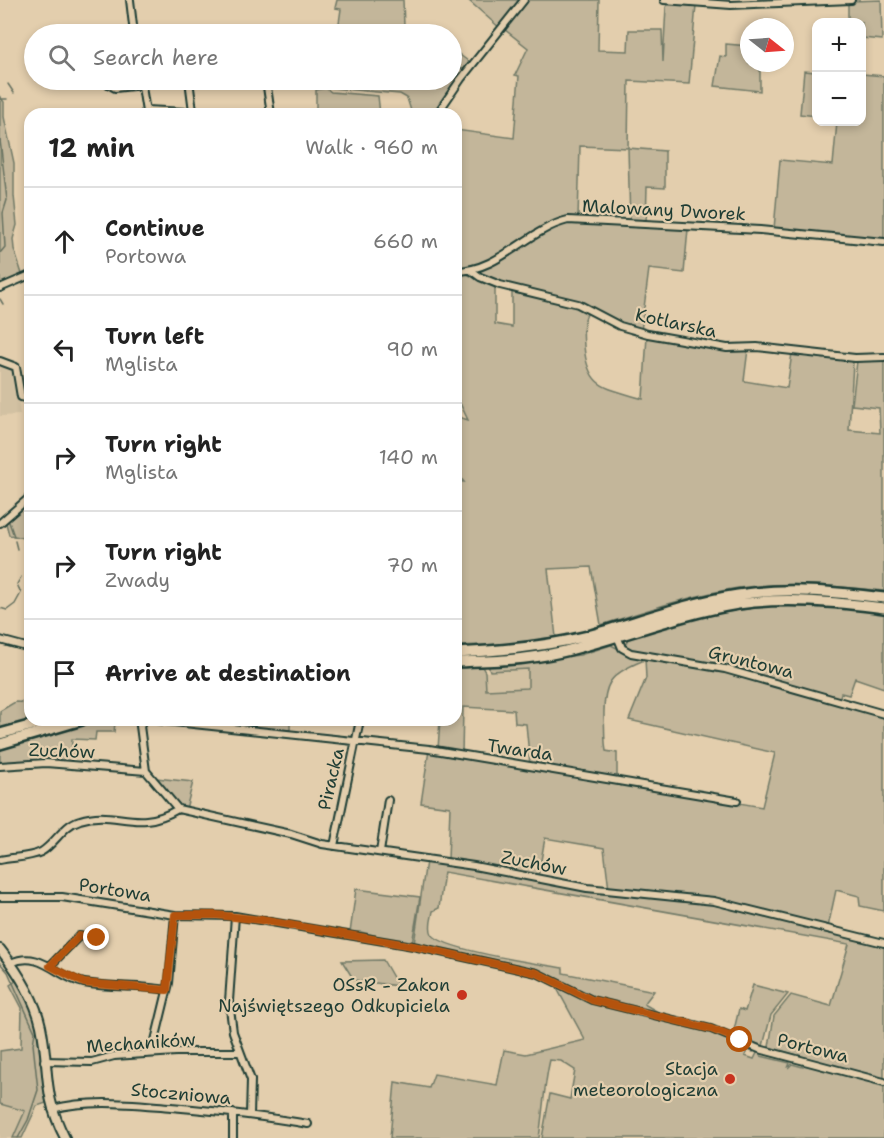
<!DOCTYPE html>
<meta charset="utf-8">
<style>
:root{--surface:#fff;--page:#f2f2f2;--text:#222;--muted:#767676;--line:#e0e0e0}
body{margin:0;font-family:"Shantell Sans",sans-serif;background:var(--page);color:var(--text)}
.controls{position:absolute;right:18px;top:18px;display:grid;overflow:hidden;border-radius:12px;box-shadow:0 3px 9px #0003}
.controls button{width:54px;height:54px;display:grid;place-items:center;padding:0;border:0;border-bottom:2px solid var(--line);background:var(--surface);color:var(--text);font:30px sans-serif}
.compass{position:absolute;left:740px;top:18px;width:54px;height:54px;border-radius:50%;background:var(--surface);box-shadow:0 3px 9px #0003;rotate:107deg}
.stop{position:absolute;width:18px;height:18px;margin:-14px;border:4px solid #b45309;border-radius:50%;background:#fff}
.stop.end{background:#b45309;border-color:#fff;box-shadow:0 2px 6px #0008}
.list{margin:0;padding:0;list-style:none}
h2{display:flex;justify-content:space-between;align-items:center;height:78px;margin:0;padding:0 24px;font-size:26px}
h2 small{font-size:20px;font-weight:400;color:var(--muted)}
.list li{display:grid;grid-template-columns:39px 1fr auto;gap:18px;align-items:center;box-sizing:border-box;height:108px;padding:0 24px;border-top:2px solid var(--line)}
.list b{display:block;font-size:22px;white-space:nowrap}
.list p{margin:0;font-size:20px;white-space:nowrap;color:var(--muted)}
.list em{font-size:20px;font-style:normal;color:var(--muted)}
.icon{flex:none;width:33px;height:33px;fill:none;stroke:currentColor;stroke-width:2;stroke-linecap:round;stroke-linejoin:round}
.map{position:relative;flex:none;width:884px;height:1138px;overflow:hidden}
.search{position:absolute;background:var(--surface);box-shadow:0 3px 9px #0003;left:24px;top:24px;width:438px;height:66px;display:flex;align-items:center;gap:15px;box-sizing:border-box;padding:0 21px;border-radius:33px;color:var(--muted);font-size:22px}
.panel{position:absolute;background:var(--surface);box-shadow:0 3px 9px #0003;left:24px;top:108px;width:438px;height:618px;border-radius:18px}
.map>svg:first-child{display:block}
.built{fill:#d2c1a2}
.green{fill:#c3b69a;stroke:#717a67;stroke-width:1.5}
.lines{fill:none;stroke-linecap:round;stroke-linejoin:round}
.stream{stroke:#65705f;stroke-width:1.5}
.minor-casing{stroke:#1f3d34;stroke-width:10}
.tertiary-casing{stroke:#1f3d34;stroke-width:12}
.secondary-casing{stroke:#1f3d34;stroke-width:14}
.minor{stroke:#e3cead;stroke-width:6}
.tertiary{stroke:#e3cead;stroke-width:8}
.secondary{stroke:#e3cead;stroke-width:9}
.route{stroke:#b45309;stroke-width:8}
.poi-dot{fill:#c8321e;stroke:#e3cead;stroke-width:2}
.labels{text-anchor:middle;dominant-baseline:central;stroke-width:4.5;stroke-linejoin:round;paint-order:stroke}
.street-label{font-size:18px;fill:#1f3d34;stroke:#e3cead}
.poi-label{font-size:18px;fill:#1f3d34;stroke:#e3cead;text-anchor:end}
</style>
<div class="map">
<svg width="884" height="1138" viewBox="0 0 884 1138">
<rect width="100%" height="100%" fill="#e3cead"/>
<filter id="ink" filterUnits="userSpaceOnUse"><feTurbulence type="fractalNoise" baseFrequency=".0167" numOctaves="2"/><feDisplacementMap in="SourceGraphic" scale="12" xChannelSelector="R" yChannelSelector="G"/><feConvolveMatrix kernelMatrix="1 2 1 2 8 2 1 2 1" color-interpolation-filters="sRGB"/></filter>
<g filter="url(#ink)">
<path class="built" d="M0,364l15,5 5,46 -20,1z
M528,669l1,19 -43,2 -1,-18z
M0,1104l25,7 -12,27h-13z"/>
<path class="green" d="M337,0h66l1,26 30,2v6h-59v-3l-33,-4 -3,-4 2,-14 -6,-1z
M468,0h54l-21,29z
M526,0h73l-1,50 30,1 1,-21h33l1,32 3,-55 3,-4 27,2 -7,79 -60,-3 -1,67 37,3v37l-18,-1 -1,37 -16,-1 -2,-75 -48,-2 -2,72h-9l-94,49 -19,2v-139l58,8 5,-62 -4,-1 13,-27 -24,-19z
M881,0l1,40 -20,-2v-16h-14v-17l4,-4z
M726,44l23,2v17h11v28l-45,-5 5,-30 6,1z
M452,49l20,15 -5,5 -15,-1z
M452,71l10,3 -26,40h-24l-5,-16 -7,-4 -68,-6 -3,-2v-6h123z
M804,71l12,1v44l-16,-2z
M862,74l22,2v164l-110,-11 6,-69 53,5 4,-43h25z
M326,88l5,4 47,4 2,18h-64v-24z
M0,97l4,5v15l10,46v33l3,29 -4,14 1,10 9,28 -23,9z
M568,222l120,7 -4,44 -35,-4 -8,62 -13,-3 -38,-20 -100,-29 -12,-7 71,-44z
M456,273l10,1 29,11v39l17,3v-37l77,20c-7,12 -6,23 -5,36 4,44 22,41 59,53l4,-63 101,13 -4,32 43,7 5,-35 59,7 2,3 -4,67 31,3 -1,-25 -27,-3 5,-44 27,-2v232c-49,-5 -98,-10 -146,-3 -47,7 -92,23 -137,37l-10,-58 -43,2 8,68 -48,7 -52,2v-165l8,1 -8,-10v-56l12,4 -12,-25z
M26,506l4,6v27l-21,-4 -3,-12z
M813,604l71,7v77l-29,-10 -6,17 -8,-2 -2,7 -70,-22 -127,-24 -17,-8 3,-8c61,-22 120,-33 185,-34z
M611,645l21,11h8l2,5c-32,13 -39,22 -38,57 1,11 0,22 2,33l11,2v24l-87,-12 -4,-41 -11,-1 -1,-13 -51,-3 -1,47 -24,-5 2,-29h16v-54l25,-1 4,7 1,18 42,-2v-19l-38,2 -2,-6 92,-10z
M645,658l60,8 179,50v195l-24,-5 -1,-10 -23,-6 -8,37 -114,-27 -105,-10 -5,-42 -59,-10 -7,39 -90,-17 2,-53 -29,-4 8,-53 333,57 13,-54 -146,-33 17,-42z
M15,702l15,1v17h4l-34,11v-20z
M97,720h43l-2,4 -23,-1 -1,9h-18l-1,8 -23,-1 -1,24 -45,-2 -26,3v-14z
M253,720h37v10l-37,-3z
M156,778l37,4 -7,27 -7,-2z
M426,861l160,28 54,8 58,4 103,25 43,7 40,12v135l-115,-33 5,-31 17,-21 40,11 18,-62 -405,-72 -5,36 -6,3c-1,7 -5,16 -1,23 9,16 109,30 131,34v5l91,18 -10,13 14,8v3l-56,-14 -56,-27 -132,-30z
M356,889l64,8 -8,47 -51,-12 -11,1z
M383,960l15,26 -44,-6 -12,-19z
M16,981c25,18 23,86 29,115l1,7 -9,3 -15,32h-9l12,-27 -25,-7v-53l21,-3 1,-40 -12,-23z
M553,981l48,25 110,24 42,19v3l-6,-2 -2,6 9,3 4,-8 3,5 29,7 -2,5 4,-4 11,3 1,-4 80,21v54h-342l8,-44 20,5 5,-29 -14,-9 -11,-1c-6,25 -7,52 -11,78h-149l5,-56 34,6 5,-14 63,11 7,-35 22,4 59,-14z
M753,985l35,9 -17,21 -8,31 -30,-12 6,-25 6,2z"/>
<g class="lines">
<path class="stream" d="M8,84l6,9
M0,99h7
M0,140l7,60 -4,13 2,34 -5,6
M0,299l3,5
M9,522l5,14
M15,541l2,8
M0,608l7,2 8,-6 6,-11 -4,-9 4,-7
M0,963l8,9 27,60 -2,12 5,46 -10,30 -10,18"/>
<defs>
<path id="minor" d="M130,0l4,34
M664,0l67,5 120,-5
M141,80l5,32
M189,80l4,31
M266,80l5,34
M53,83l48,-3 14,8 27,-3
M146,110l78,4
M437,114l24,-35 63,-79
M456,271c43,0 71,-41 112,-51l192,10 124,12
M472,271l8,6 20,8 78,19 42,22 28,8 79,14 30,-1 98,11 29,-1
M0,288l30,-13
M0,361l16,6 5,30 9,2
M0,523l30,-26
M617,636l5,12 9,5 94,16 159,45
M0,640l30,8
M143,720l-3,6 6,45
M156,720l273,29 308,52
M0,766l46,-3 100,8 32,38 113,25 31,10 152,22 113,22 127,13 170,42
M334,846l26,-126
M380,852l8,-52
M0,860c13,-3 28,-2 41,-8 14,-8 22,-27 39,-32 36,-12 56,14 98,-11
M0,897h62l113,18 60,1 178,30 124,27 55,27 119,29 48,20 125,33
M235,916l-6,85 4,31 18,48 -1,35
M11,963c29,-14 47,15 73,20 27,5 56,2 83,7
M50,966l29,-30 18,2
M152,1053l17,-70 6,-68
M44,1061l48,1 22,-6 62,-4h64
M52,1109c39,-10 79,-5 119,-2 46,4 92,9 137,17
M233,1113v25"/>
<path id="tertiary" d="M0,949c18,23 35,49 41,77 9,44 1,68 24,112"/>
<path id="secondary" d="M456,653c44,-2 88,-6 132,-17 50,-14 98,-33 150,-41 48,-8 98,-3 146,3
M456,662c35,-1 70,-2 105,-10 59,-14 116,-38 177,-48 48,-7 98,-2 146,4
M0,734l51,-14
M0,744l82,-24"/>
</defs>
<use href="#minor" class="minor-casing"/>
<use href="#tertiary" class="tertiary-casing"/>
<use href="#secondary" class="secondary-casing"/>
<use href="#minor" class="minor"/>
<use href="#tertiary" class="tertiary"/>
<use href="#secondary" class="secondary"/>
</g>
</g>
<g class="lines" filter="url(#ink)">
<path class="route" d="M97,938l-18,-2 -29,30 34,17 83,7 8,-75h42l44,5 152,26 124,27 55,27 119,29 29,11"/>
</g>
<g class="poi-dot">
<circle cx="462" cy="995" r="6"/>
<circle cx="730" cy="1079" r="6"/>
</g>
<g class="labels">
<g class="street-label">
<text transform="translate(664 210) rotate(3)">Malowany Dworek</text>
<text transform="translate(676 323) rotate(12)">Kotlarska</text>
<text transform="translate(751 662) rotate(14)">Gruntowa</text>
<text transform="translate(520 750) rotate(8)">Twarda</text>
<text transform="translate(62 751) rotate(2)">Zuchów</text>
<text transform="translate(331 779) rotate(-77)">Piracka</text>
<text transform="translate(534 863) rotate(11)">Zuchów</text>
<text transform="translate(115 890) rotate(9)">Portowa</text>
<text transform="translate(141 1043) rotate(-4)">Mechaników</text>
<text transform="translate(813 1048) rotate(14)">Portowa</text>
<text transform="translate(181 1094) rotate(5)">Stoczniowa</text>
</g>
<g class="poi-label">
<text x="450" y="985">OSsR - Zakon<tspan x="450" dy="21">Najświętszego Odkupiciela</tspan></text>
<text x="718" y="1069">Stacja<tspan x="718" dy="21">meteorologiczna</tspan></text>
</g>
</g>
</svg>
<div class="controls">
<button>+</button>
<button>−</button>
</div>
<svg class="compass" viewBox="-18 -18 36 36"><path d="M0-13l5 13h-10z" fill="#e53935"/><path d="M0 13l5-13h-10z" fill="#767676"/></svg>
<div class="stop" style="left:740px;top:1040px"></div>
<div class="stop end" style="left:97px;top:938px"></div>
<div class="search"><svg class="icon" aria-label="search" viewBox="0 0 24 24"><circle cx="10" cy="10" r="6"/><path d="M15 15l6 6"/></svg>Search here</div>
<section class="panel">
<h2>12 min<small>Walk · 960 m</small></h2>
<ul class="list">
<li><svg class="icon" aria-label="ahead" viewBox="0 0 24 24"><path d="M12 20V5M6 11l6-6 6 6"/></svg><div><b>Continue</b><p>Portowa</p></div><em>660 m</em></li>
<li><svg class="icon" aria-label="left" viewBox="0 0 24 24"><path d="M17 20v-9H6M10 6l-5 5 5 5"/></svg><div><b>Turn left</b><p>Mglista</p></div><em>90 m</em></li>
<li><svg class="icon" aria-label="right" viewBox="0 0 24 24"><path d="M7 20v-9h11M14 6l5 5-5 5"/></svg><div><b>Turn right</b><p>Mglista</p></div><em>140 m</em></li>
<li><svg class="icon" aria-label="right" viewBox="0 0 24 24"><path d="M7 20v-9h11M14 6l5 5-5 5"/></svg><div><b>Turn right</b><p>Zwady</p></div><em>70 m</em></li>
<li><svg class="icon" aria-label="arrive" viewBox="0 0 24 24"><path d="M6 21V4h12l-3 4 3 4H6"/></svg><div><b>Arrive at destination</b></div></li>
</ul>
</section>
</div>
